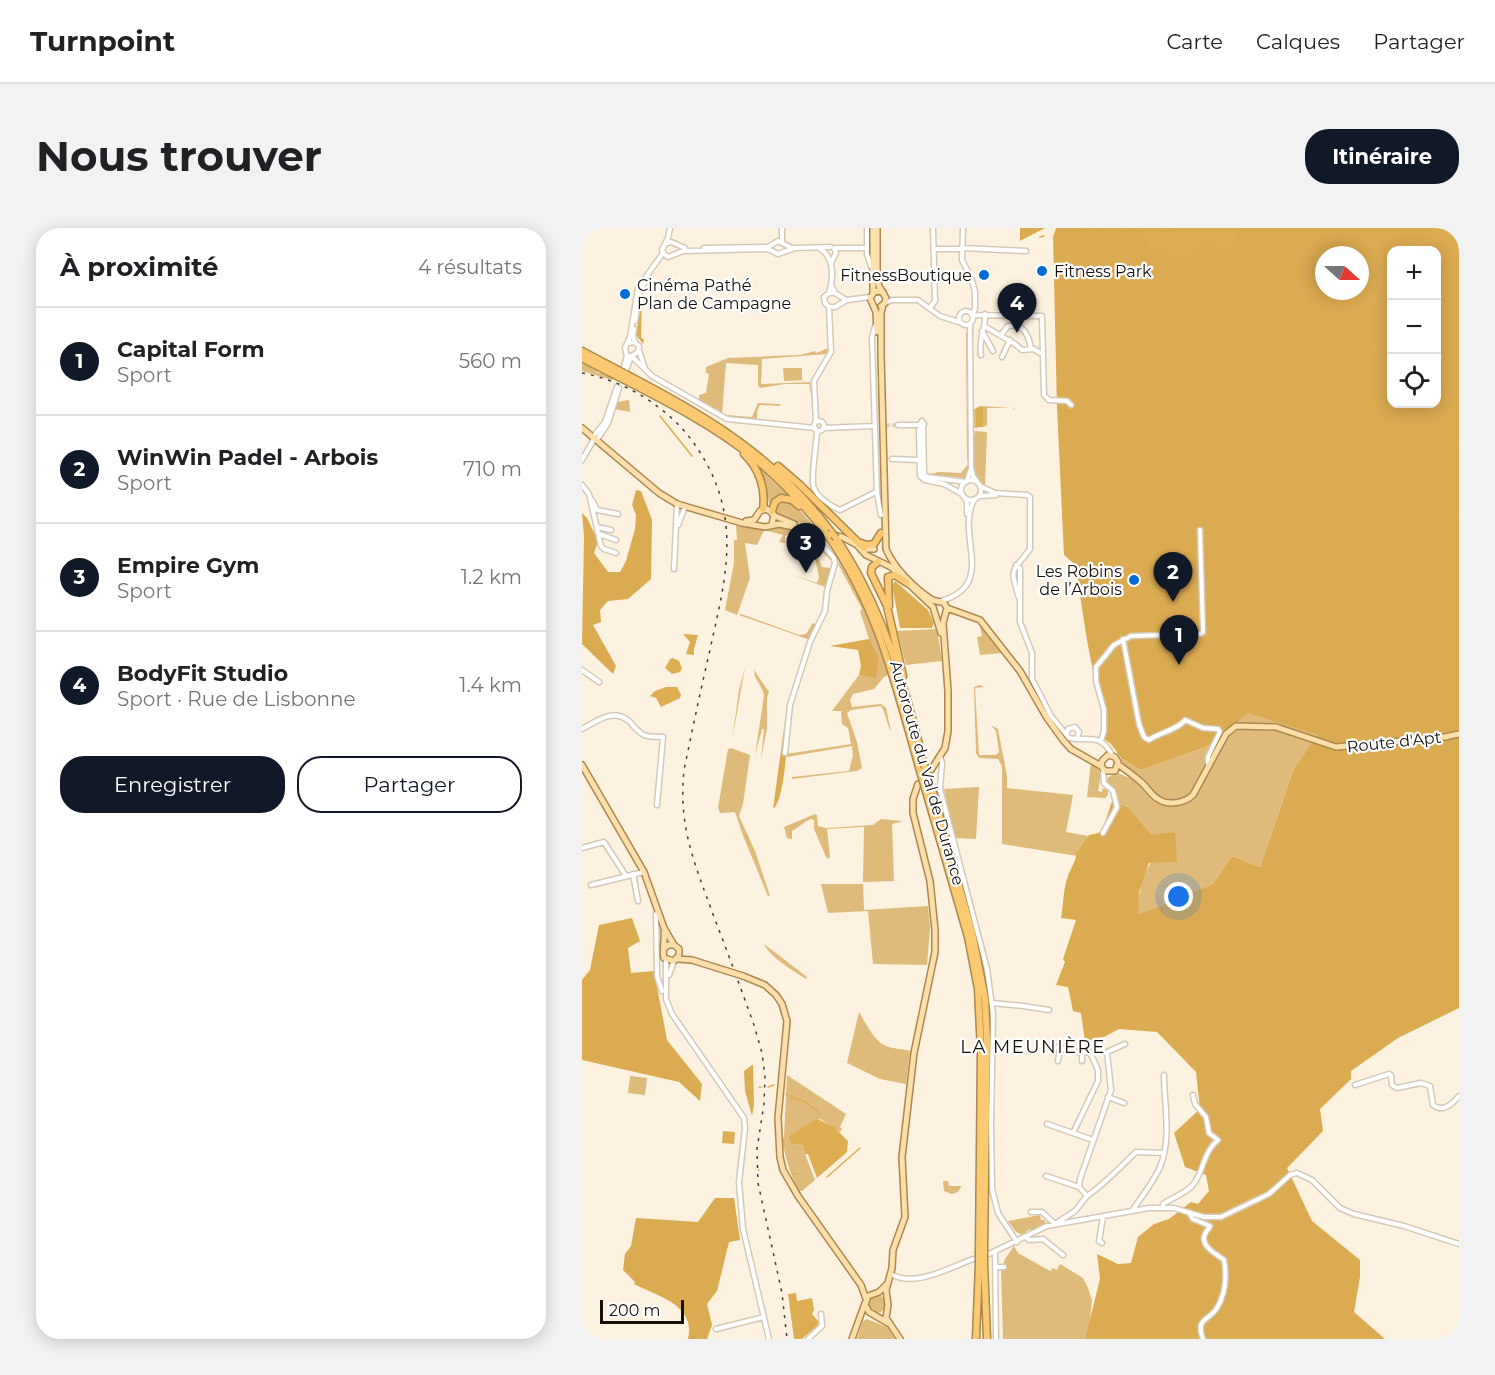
<!DOCTYPE html>
<html lang="fr">
<meta charset="utf-8">
<style>
:root{--surface:#fff;--page:#f2f2f2;--text:#202124;--muted:#757577;--line:#e0e0e0;--accent:#111827}
body{margin:0;font-family:Montserrat,sans-serif;background:var(--page);color:var(--text)}
.controls{position:absolute;right:18px;top:18px;display:grid;overflow:hidden;border-radius:12px;box-shadow:0 3px 15px #0003}
.controls button{width:54px;height:54px;display:grid;place-items:center;padding:0;border:0;border-bottom:2px solid var(--line);background:var(--surface);color:var(--text);font:30px sans-serif}
.compass{position:absolute;left:733px;top:18px;width:54px;height:54px;border-radius:50%;background:var(--surface);box-shadow:0 3px 15px #0003;rotate:111deg}
.scale{position:absolute;left:18px;bottom:15px;width:84px;box-sizing:border-box;padding-left:6px;border:3px solid #14100a;border-top:0;font-size:16px;line-height:21px;white-space:nowrap;color:#14100a;-webkit-text-stroke:4px #fff;paint-order:stroke}
.you{position:absolute;left:597px;top:669px;width:21px;height:21px;margin:-15px;border:4px solid #fff;border-radius:50%;background:#1a73e8;box-shadow:0 0 0 9px #1a73e833}
.badge{display:grid;place-items:center;width:39px;height:39px;border-radius:50%;background:var(--accent);color:#fff;font-size:20px;font-weight:700}
.pin{position:absolute;translate:-50% -50px;filter:drop-shadow(0 2px 3px #0008)}
.pin::after{content:'';position:absolute;top:32px;width:21px;height:18px;background:inherit;clip-path:polygon(0 0,100% 0,50% 100%)}
.list{margin:0;padding:0;list-style:none}
h2{display:flex;justify-content:space-between;align-items:center;height:78px;margin:0;padding:0 24px;font-size:26px}
h2 small{font-size:20px;font-weight:400;color:var(--muted)}
.list li{display:grid;grid-template-columns:39px 1fr auto;gap:18px;align-items:center;box-sizing:border-box;height:108px;padding:0 24px;border-top:2px solid var(--line)}
.list b{display:block;font-size:22px;white-space:nowrap}
.list p{margin:0;font-size:20px;white-space:nowrap;color:var(--muted)}
.list em{font-size:20px;font-style:normal;color:var(--muted)}
.actions{display:flex;gap:12px;padding:18px 24px}
.actions a{flex:1;padding:14px 0;border:2px solid var(--accent);border-radius:24px;text-align:center;font-size:21px;color:var(--accent)}
.actions .main{background:var(--accent);color:#fff}
.icon{flex:none;width:33px;height:33px;fill:none;stroke:currentColor;stroke-width:2;stroke-linecap:round;stroke-linejoin:round}
.map{position:relative;flex:none;width:877px;height:1111px;overflow:hidden;border-radius:24px}
header{display:flex;align-items:center;gap:36px;box-sizing:border-box;height:84px;padding:0 30px;background:var(--surface);border-bottom:2px solid var(--line)}
header strong{font-size:28px}
nav{display:flex;gap:33px;margin-inline-start:auto;font-size:21px}
.intro{display:flex;align-items:center;justify-content:space-between;box-sizing:border-box;height:144px;padding:0 36px}
h1{margin:0;font-size:42px}
.button{padding:15px 27px;border-radius:24px;background:var(--accent);color:#fff;font-size:21px;font-weight:700}
main{display:flex;gap:36px;padding:0 36px}
aside{flex:1;background:var(--surface);border-radius:24px;box-shadow:0 3px 15px #0003}
.map>svg:first-child{display:block}
.green{fill:#deba7b}
.forest{fill:#dbab51;fill-rule:evenodd}
.water{fill:#ddad52}
.lines{fill:none;stroke-linecap:round;stroke-linejoin:round}
.stream{stroke:#ddad52;stroke-width:1.5}
.minor-tunnel{stroke:#dad0bf;stroke-width:4;stroke-dasharray:4 2;stroke-linecap:butt}
.minor-casing{stroke:#d4c9b7;stroke-width:7}
.major-casing{stroke:#aa884e;stroke-width:8}
.highway-casing{stroke:#aa884e;stroke-width:9}
.minor{stroke:#fff;stroke-width:4}
.major{stroke:#fcdfaa;stroke-width:5}
.highway{stroke:#fac972;stroke-width:6}
.rail{stroke:#433e35;stroke-width:1.5;stroke-dasharray:3 6;stroke-linecap:butt}
.major-bridge-casing{stroke:#aa884e;stroke-width:8;stroke-linecap:butt}
.highway-bridge-casing{stroke:#aa884e;stroke-width:9;stroke-linecap:butt}
.major-bridge{stroke:#fcdfaa;stroke-width:5}
.highway-bridge{stroke:#fac972;stroke-width:6}
.poi-dot{fill:#026cd4;stroke:#fff;stroke-width:2}
.labels{text-anchor:middle;dominant-baseline:central;stroke-width:4.5;stroke-linejoin:round;paint-order:stroke}
.poi-label{font-size:16px;fill:#14100a;stroke:#fff;text-anchor:start}
.street-label{font-size:16px;fill:#14100a;stroke:#fff}
.neighbourhood-label{font-size:18px;letter-spacing:1.5px;fill:#14100a;stroke:#fff}
</style>
<header>
<strong>Turnpoint</strong>
<nav><a>Carte</a><a>Calques</a><a>Partager</a></nav>
</header>
<div class="intro"><h1>Nous trouver</h1><a class="button">Itinéraire</a></div>
<main>
<aside>
<h2>À proximité<small>4 résultats</small></h2>
<ul class="list">
<li><span class="badge">1</span><div><b>Capital Form</b><p>Sport</p></div><em>560 m</em></li>
<li><span class="badge">2</span><div><b>WinWin Padel - Arbois</b><p>Sport</p></div><em>710 m</em></li>
<li><span class="badge">3</span><div><b>Empire Gym</b><p>Sport</p></div><em>1.2 km</em></li>
<li><span class="badge">4</span><div><b>BodyFit Studio</b><p>Sport · Rue de Lisbonne</p></div><em>1.4 km</em></li>
</ul>
<div class="actions"><a class="main">Enregistrer</a><a>Partager</a></div>
</aside>
<div class="map">
<svg width="877" height="1111" viewBox="0 0 877 1111">
<rect width="100%" height="100%" fill="#fdf2df"/>
<path class="green" d="M384,104l1,1 2,128h-2z
M246,120l-1,6 -65,5 -1,25 49,-2 2,17 -3,-15h-24l-25,4 -2,-2v-21l-32,-2 -4,51 -23,-13v-6l7,-2 3,-19 -3,-1v-6l22,-9 72,-3 15,-4 1,2z
M0,133l18,9 -4,3 8,-1 11,6 -3,2 -30,-9z
M201,140h19v12h8l-26,1z
M47,172l1,12 -16,-3 3,-7z
M176,175l23,1 -2,2 -19,-1 -3,6v11l-26,-4 -4,-3 25,2z
M398,178l32,2 3,1v6v-5l-3,-2h-25v18l-13,2 -1,-18z
M393,203l12,1 -2,53 6,5 23,2c-8,0 -17,1 -24,-2 -20,-8 -19,-42 -15,-59z
M387,235l-1,10 -3,5 -37,-4 8,-1 1,-1 24,1z
M174,237l32,30 -7,1 -12,8 -3,-22z
M204,271l14,11 17,20 -40,-15 -2,-5 1,-7z
M157,296l30,6 9,-4 13,3 -1,4 -5,3v7l-6,-1 4,-7 -19,-5 -7,15 -12,-2 5,35 -13,37 -12,-5 9,-47v-23h3l-1,-14z
M216,303l13,4 6,5 -2,2 3,-1 16,20 -7,24 -2,2 -32,-12 24,8 2,-6 -5,-24 4,8v-4l4,10 9,1 2,-5 -18,-19 -2,2 4,9 -4,-7 -3,-2 1,-2 -12,-7 -3,1 -1,-4z
M257,334c22,35 41,72 49,113l-4,2 -10,12 -21,5 -3,6 2,7 29,-3 5,4 5,23c-5,-8 -5,-18 -10,-25l-30,4 -4,3 10,29 5,26 -5,3 -65,8v-2l57,-6 4,-16 -1,-9 -65,11 -1,-3 65,-10 -3,-16 -6,-4 -1,-13h-9l27,-36 16,2 4,-20 -10,-18 -9,-28 2,-2 -24,-45z
M159,386l58,21 7,-1 7,-11 3,1 -6,16 -71,-25z
M397,394l23,31 -22,2 -3,-18 5,-1z
M355,401l5,32 -36,4 -9,-34z
M163,439l-13,74 7,-51z
M172,442l15,22 -2,6v30l-6,31 3,-30h-2l-7,26 9,-59c-1,-10 -10,-16 -10,-26z
M398,457l4,2 -9,1 4,67h17l3,-3 -3,-21 -5,-6 7,4 9,47v12l66,7 -7,37 22,4 -11,20 -75,-12v-78l-4,-7 -19,-1 -3,-5 -2,-66z
M666,484l71,23 -25,33 -34,99 -28,-11 -19,28 -76,32c3,-43 11,-52 38,-84l-24,4 -23,-29 -16,-6 -1,-14 -5,-4 2,-6 10,-4 14,6 3,-6 -12,-9 -2,-6 20,12 67,-24z
M149,520l19,7 -7,49 -4,12 16,35 15,45h-2l-26,-63 -7,-21 -15,1 -2,-5 10,-59z
M509,534l6,5 4,8 -3,16 4,1 1,-4 5,2v5l-3,3 -18,-1z
M397,559l-3,52 -23,-1 -7,-30 1,-5 -3,-14z
M233,586l2,1 1,11 8,2 47,-3 8,-6 22,2 -11,3 2,57 -31,1 1,-55 -37,2 3,28 -3,2 -13,-30v-9l-3,-1c-8,3 -11,8 -19,12v8l-5,-1 -3,-11z
M239,656h42l1,26 64,-4 2,22 -3,37 -54,-1 -5,-53 -40,2z
M182,716l43,33 -1,2c-14,-9 -36,-22 -42,-35z
M277,784c7,11 14,28 27,34 7,3 17,3 24,5l-4,33 -26,-5 -33,-16z
M205,847l59,39 -6,13 2,2 -2,3 -20,-13 -32,17 3,8 12,1 2,9 10,26 -13,11h-3c-9,-16 -14,-34 -17,-53l2,-1z
M48,848l17,2 -2,17 -17,-2z
M379,947v12l-3,5 -6,2 -8,-3 -1,-10h5l1,5h12z
M458,987l1,5h4v4l-12,8 -3,-3 -8,6 -6,-3 -8,-11z
M432,1018l4,7 32,18 3,-3 4,2 3,-6 23,14 5,10 4,12 -4,39h-85l-2,-69 4,-11z
M286 1076a9 9 0 1 1 18 0a9 9 0 1 1-18 0Z
M285,1091l20,8 8,12h-38l6,-18z"/>
<path class="forest" d="M438,0h25l-25,13z
M474,0h403v780l-61,30 -47,33v8l-31,30 3,22 -36,37 25,53 48,39v17l-6,35 31,27h-300l15,-60 -3,-25 21,10 13,-1 7,-26 16,-13 15,-5 22,-17 7,2 11,-13 -3,-16 -21,-8 -11,-34 26,-24 -4,-37 -39,-40 -38,-3 -15,8 -19,4 -4,-28 -8,-2 -5,-24 -12,-2 9,-23 -2,-3 13,-39 -15,-2c3,-17 2,-34 10,-49 3,-7 6,-11 5,-18h2l11,-16 13,-3 10,-31 16,6 23,28 24,-3 2,30 -28,1 -10,29 -1,23 75,-31 19,-28 28,11 34,-99 24,-33 -70,-22 -40,33 -67,24 -20,-12 -10,-14 -7,-5c6,-29 -6,-46 -12,-73 -7,-33 -11,-68 -17,-101l-11,-10 -7,-148 -4,-170zM810,22h44v154h-44zM742,27h36v36h-36z
M54,262l5,1 11,29 -1,59 -23,20 -20,2 -8,9 1,12 -8,3 23,41 -3,8 -31,-30 2,-108 -2,-23 5,5 11,23 -4,12 14,19h12l6,-11 9,-32 1,-14 -4,-10z
M287,411l10,18 -3,21 -17,-3 2,-9 -3,-16 -28,-4z
M210,470l-4,16 -4,38 2,3c-1,12 -4,48 -13,54l15,-110z
M50,690l8,23 -12,7 3,25 23,-2 13,69 35,44 -2,17 -21,-19 -97,-22v-80l8,-10 9,-45z
M133,970h19l6,42 -11,2 -12,49 -10,13 5,21 -5,14h-19c8,-34 -29,-42 -54,-55l1,-2 -12,-12 2,-16 6,-8 5,-28 62,4z"/>
<path class="water" d="M595,0h63l-4,15 -15,7 -6,-10c-22,0 -15,25 -51,11v-19l8,1z
M565,1l15,2 -2,20 -13,-5 -2,-9z
M60,71l-1,38 3,3 -1,4 -7,-9z
M396,179h5v20h-7v-17z
M313,353l33,29 6,13 -2,5h-32l-8,-43z
M101,406l15,1 -4,14v6l-8,-1 4,-12z
M91,430l6,3 3,7 -2,4 -8,2 -7,-6 5,-9z
M84,459h11l4,8 -1,3 -19,9 -5,-9 -6,-2 5,-5z
M170,837h1l1,40 -2,11 -7,-25 -1,-20z
M235,891l17,8 14,14 -1,11 -30,26 -9,-24h-3l-2,-9 -12,-1 -3,-8z
M141,903l12,1 -1,12 -12,-1z
M214,1065l1,8 15,-3 2,12 -2,4 7,8 -1,3 -16,14h-8l-6,-45z"/>
<g class="lines">
<path class="stream" d="M485,0c17,3 41,8 58,0
M557,0l8,4
M458,9l4,-1
M652,15l7,25v15l6,9 9,5 17,-2 65,16 38,38
M854,46l7,-20 4,-3h8l2,-4 2,-17
M677,70l8,7 3,7 -3,9v19l-8,28 8,21 7,12 12,41
M78,188l32,40
M849,220l19,-8 9,3
M808,330l43,-23 26,-22
M177,859h2
M186,859l6,-2
M204,866l2,1
M208,868l17,7 11,9 1,3
M176,942h1
M211,946h2
M245,949l33,-29"/>
<path class="minor-tunnel" d="M292,198l24,-1"/>
<defs>
<path id="minor" d="M88,0l-2,10 -6,12 2,4 4,3 15,-6 85,-2 10,5 17,-6 35,-1
M285,0v26l5,15
M381,0l-1,32 10,20 3,12v17l-3,6 70,1 2,79 5,5 18,1 4,4
M200,14v-14
M85,15l4,-1 14,6
M122,20l64,-1 10,-6 14,7
M237,20c15,8 15,30 10,45
M252,20h33
M380,20l64,3
M352,21h28
M249,35l5,-10 -2,-5
M249,57l4,8 11,7
M253,65h-6l-5,4 1,6 4,4h6l12,-7 23,-3
M303,75l7,-3h26l22,16 19,6
M348,80l5,-7 -2,-73
M377 90a7 7 0 1 1 14 0a7 7 0 1 1-14 0Z
M53,93l5,-28 6,-14
M388,96l1,143 2,9 5,7
M293,98l-3,12 5,155 4,22
M402,98l31,18 7,6 12,-1 6,4
M52,101l-1,7 2,6
M400,103l11,20
M419,107l7,-9c16,-3 21,10 23,23
M46,115l6,-1 5,4 -1,6 -6,4
M399,127c-3,-15 5,-27 4,-41
M420,129l8,-17
M42,138l3,-10 -2,-8 5,-11 8,-49 25,-35
M45,140l4,-12 14,13 -6,-19
M63,141l7,7 75,43 88,9
M340,193l2,3 -2,2 -2,-2z
M232 198a5 5 0 1 1 10 0a5 5 0 1 1-10 0Z
M234,194l-2,-41 17,-29 -2,-45
M316,197h22
M340,198l-3,4 1,46 5,4 19,4 18,10
M341,198l1,49 4,2 38,5
M241,200l50,-2
M235,202c0,12 -7,50 -3,58 3,9 18,19 26,22l36,-18
M15,212l11,-17 11,-35
M310,231l27,1
M0,232l11,-19v-4l12,-15 12,-35
M379 262a10 10 0 1 1 20 0a10 10 0 1 1-20 0Z
M385,253l3,-10
M0,257l7,9 12,52 3,3 12,4
M398,258l15,7 32,2 3,2v52c-18,25 -21,16 -11,49
M398,268l16,-1
M383,270l2,4v12
M10,272l5,10 21,4
M96,297l7,-18
M15,299l14,3
M17,306l17,6
M434,337l4,3v54l12,31v26l19,37 18,22c20,4 31,-6 43,17
M92,341l3,-65
M359,373c57,-17 14,-64 33,-101
M541,411l16,85 5,13 5,3c11,-8 29,-10 36,-20l18,8 15,1 2,3 -12,25v10
M0,442l17,12
M0,501c15,-8 32,-22 48,-7 4,5 8,10 14,13 7,3 12,1 19,2l-6,68
M485,507l1,-6 7,-2 4,5 -2,6
M519,513l3,-10v-21l-8,-29v-14l18,-22 17,-9 69,-2 3,-2 -3,-102
M203,525l5,-48 20,-63 15,-31 2,-20 8,-28 -1,-5 -16,-18 -3,-8
M358,528l2,7 -2,26 47,180 6,45 -2,109 1,66 6,24 19,29
M521,605l14,-26 -4,-16 -9,-8 -1,-14
M0,620l22,-6 22,34
M51,646l5,27
M9,657l53,-13
M74,686l1,62 5,15
M84,732v39l6,15 72,104 1,10 -6,54 4,47 26,110
M87,747l5,-14
M410,775l31,3 26,4
M463,817l37,8 8,-1 8,18v11l-25,52 20,7
M500,825v8
M476,833l2,-13
M773,857l34,-11 2,1 1,10 5,3 24,-5 9,3 3,19c10,8 19,-1 26,-9
M526,869l16,6
M465,896l26,9
M464,948l33,11
M505,968c19,-13 33,-29 49,-44l28,1
M581,979v-3c9,-6 21,-10 29,-18 12,-13 10,-33 26,-46l-9,-7 -3,-16 -11,-13 -2,-9
M550,983c9,-14 21,-28 28,-44 12,-28 4,-63 4,-92
M449,984h11l13,12 20,-13 12,-15 -8,-9 1,-8 31,-89 -4,-38 18,-8
M607,985l4,6 17,7c-1,3 -4,5 -5,8 -6,12 13,21 19,26 3,17 2,33 -7,48 -8,13 -22,10 -14,31
M444,1009l3,3 14,-1 20,16
M520,1015l-3,-2 4,-24
M413,1023l1,88
M407,1026l58,-28 102,-18h25l30,9h17l48,-23 21,-19 7,-2 15,7 28,28 14,6 50,12 55,18
M413,1039h9
M309,1046c23,14 58,-6 82,-15
M134,1101l48,-12
M226,1111l14,-13 -1,-12"/>
<path id="major" d="M291,0v64
M295,0v50l2,8 7,12 -1,5 -4,3
M301,77l-2,8v41l5,195c8,19 28,39 45,50 5,3 8,2 13,4l3,5 -4,15 5,68v40l-3,17 -14,22
M295,104l-1,-20 -6,-14 5,-7 8,1
M0,200l77,65 18,11 65,19 23,4 14,-3 63,13 23,12h9
M193,288l19,8
M164,293l8,-1 6,-9 7,-2 7,6 -2,9
M276,318l8,9 25,12 42,40 8,26
M365,380l33,12 40,51 27,47 16,22 8,9 30,17 4,5h10l3,-9 -3,-5 -7,-2 -6,6 -1,5
M0,537l62,107 20,56 10,17
M537,537c7,5 15,11 22,17 6,5 10,13 17,17 10,7 27,4 35,-4l33,-61 10,-8 40,1 60,20 109,-10 14,-3
M82,721l4,-4h6l5,4v6l-5,6 -10,-3c-2,-8 1,-18 0,-26
M95,731l15,1 35,11
M161,748l22,9 11,10 6,9 5,17 -9,97 2,39 3,13 15,26 63,89 5,14
M304,1057l-7,7 -11,4 -3,9 4,7 19,11
M270,1111l13,-36
M318,1111l-14,-21 2,-13 -2,-15 6,-22 1,-18 12,-33 -3,-60 12,-104 21,-101v-22l-5,-49 -17,-68v-14l5,-15"/>
<path id="highway" d="M0,123c99,53 181,89 250,182
M0,130c58,31 122,59 173,101 26,21 49,46 70,73
M162,226c15,14 22,35 19,55
M196,238l21,18 65,64
M190,283l3,-9 6,-4 11,2 7,6
M246,308c51,73 68,151 92,235
M254,310c46,68 69,147 88,227
M279,315l5,2 8,-1 7,-11
M296,334l-6,5 -1,6 16,33 16,70
M307,378l-1,-29 7,-2 12,8
M348,554l42,150 13,66 2,42 -3,209
M343,560l43,149 10,52 3,63 -2,199
M402,1033l3,78
M394,1111l3,-76"/>
</defs>
<use href="#minor" class="minor-casing"/>
<use href="#major" class="major-casing"/>
<use href="#highway" class="highway-casing"/>
<use href="#minor" class="minor"/>
<use href="#major" class="major"/>
<use href="#highway" class="highway"/>
<path class="rail" d="M0,145c32,6 60,20 85,41 18,15 31,33 42,54 32,63 14,121 0,186 -9,39 -17,77 -25,116 -6,58 11,94 30,147 14,36 27,72 40,108l8,28 3,24 -1,27 -7,45 1,34 24,110 5,46"/>
<defs>
<path id="major-bridge" d="M145,743l16,5"/>
<path id="highway-bridge" d="M243,304l3,4
M250,305l4,5
M342,537l6,17
M338,543l5,17
M397,1023v12
M402,1033v-12"/>
</defs>
<use href="#major-bridge" class="major-bridge-casing"/>
<use href="#highway-bridge" class="highway-bridge-casing"/>
<use href="#major-bridge" class="major-bridge"/>
<use href="#highway-bridge" class="highway-bridge"/>
</g>
<g class="poi-dot">
<circle cx="460" cy="43" r="6"/>
<circle cx="402" cy="47" r="6"/>
<circle cx="43" cy="66" r="6"/>
<circle cx="552" cy="352" r="6"/>
</g>
<g class="labels">
<g class="poi-label">
<text x="472" y="43">Fitness Park</text>
<text x="390" y="47" text-anchor="end">FitnessBoutique</text>
<text x="55" y="57">Cinéma Pathé<tspan x="55" dy="18">Plan de Campagne</tspan></text>
<text x="540" y="343" text-anchor="end">Les Robins<tspan x="540" dy="18">de l’Arbois</tspan></text>
</g>
<g class="street-label">
<text transform="translate(812 514) rotate(-6)">Route d'Apt</text>
<text transform="translate(345 545) rotate(74)">Autoroute du Val de Durance</text>
</g>
<g class="neighbourhood-label">
<text x="451" y="819">LA MEUNIÈRE</text>
</g>
</g>
</svg>
<div class="controls">
<button>+</button>
<button>−</button>
<button><svg class="icon" aria-label="locate" viewBox="0 0 24 24"><circle cx="12" cy="12" r="6"/><path d="M12 2v4M12 18v4M2 12h4M18 12h4"/></svg></button>
</div>
<svg class="compass" viewBox="-18 -18 36 36"><path d="M0-13l5 13h-10z" fill="#e53935"/><path d="M0 13l5-13h-10z" fill="#757577"/></svg>
<div class="scale">200 m</div>
<div class="you"></div>
<div class="pin badge" style="left:597px;top:437px">1</div>
<div class="pin badge" style="left:591px;top:374px">2</div>
<div class="pin badge" style="left:224px;top:345px">3</div>
<div class="pin badge" style="left:435px;top:105px">4</div>
</div>
</main>
